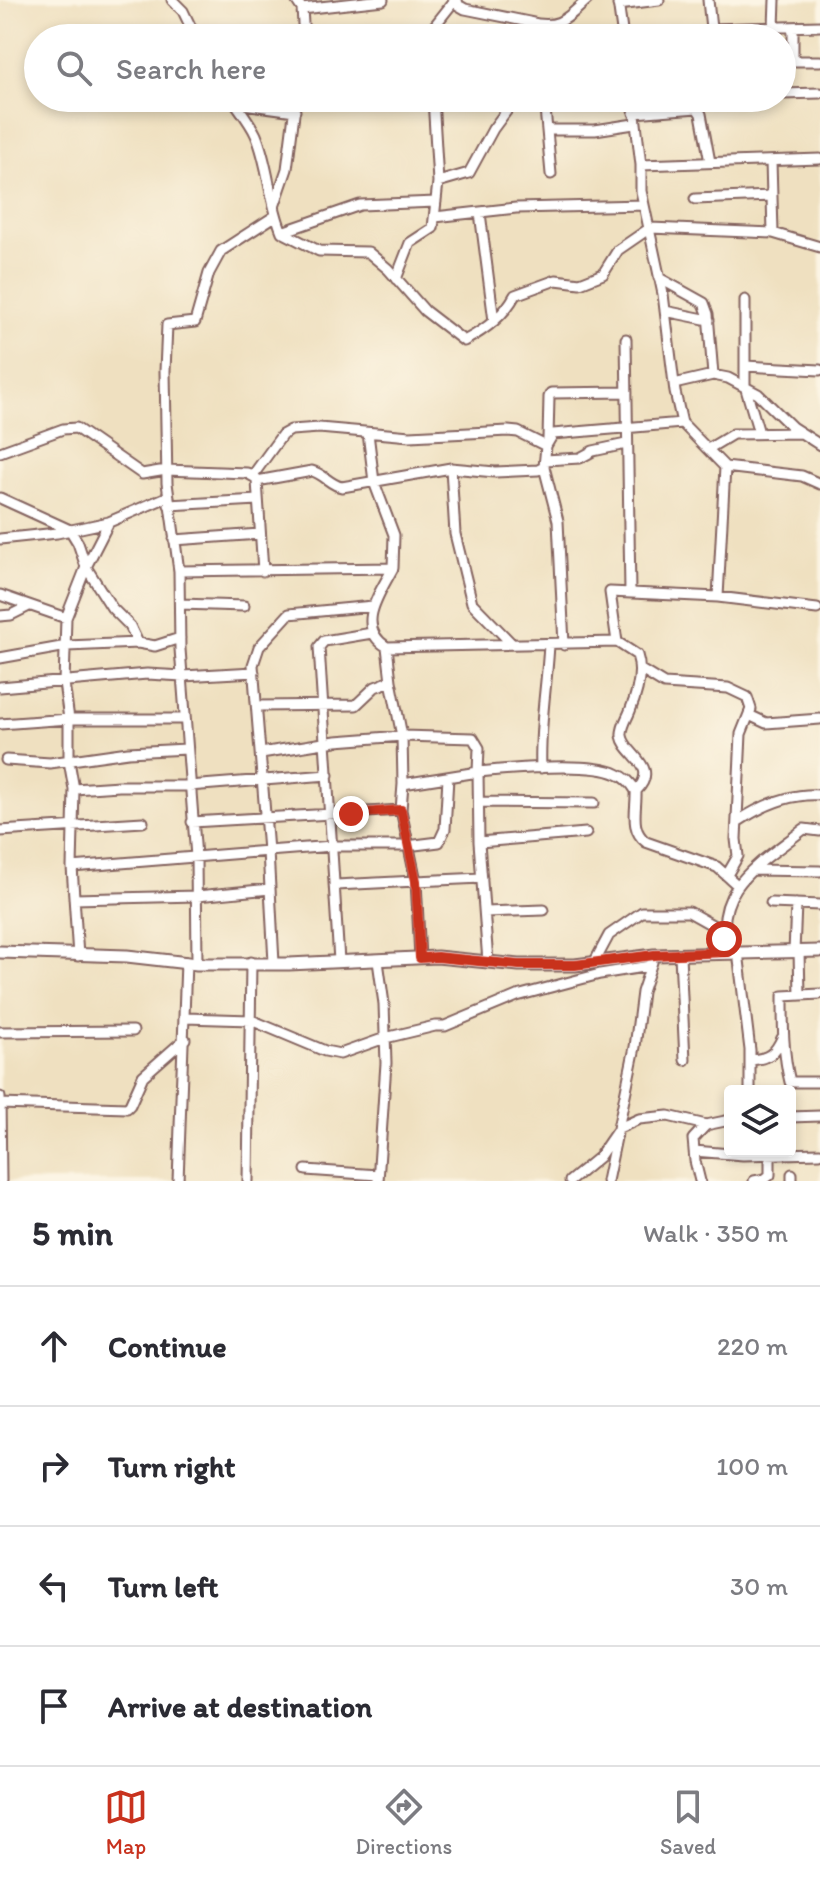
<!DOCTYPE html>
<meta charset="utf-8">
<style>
:root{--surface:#fff;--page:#f7f7f7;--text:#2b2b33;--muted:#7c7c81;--line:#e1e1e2;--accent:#c8321e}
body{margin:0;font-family:Itim,sans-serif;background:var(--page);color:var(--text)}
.controls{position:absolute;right:24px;bottom:24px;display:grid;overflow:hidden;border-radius:8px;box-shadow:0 4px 12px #0003}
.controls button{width:72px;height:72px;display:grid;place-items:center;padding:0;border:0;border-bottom:2px solid var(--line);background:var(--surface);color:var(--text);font:40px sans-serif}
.stop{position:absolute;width:24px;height:24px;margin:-18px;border:6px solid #c8321e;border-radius:50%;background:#fff}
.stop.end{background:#c8321e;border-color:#fff;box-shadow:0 2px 8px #0008}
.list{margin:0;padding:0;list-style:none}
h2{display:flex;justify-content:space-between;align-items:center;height:104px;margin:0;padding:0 32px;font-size:34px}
h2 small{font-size:26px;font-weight:400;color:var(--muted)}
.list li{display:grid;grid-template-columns:52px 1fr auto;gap:24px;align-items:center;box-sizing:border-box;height:120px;padding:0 32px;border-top:2px solid var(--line)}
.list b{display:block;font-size:30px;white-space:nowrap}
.list em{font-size:26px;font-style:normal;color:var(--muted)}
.icon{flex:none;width:44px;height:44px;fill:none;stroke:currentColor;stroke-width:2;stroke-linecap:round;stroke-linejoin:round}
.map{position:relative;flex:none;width:820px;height:1181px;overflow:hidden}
.search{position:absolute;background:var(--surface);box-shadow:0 4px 12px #0003;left:24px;right:24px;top:24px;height:88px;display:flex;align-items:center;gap:20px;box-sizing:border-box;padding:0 28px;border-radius:44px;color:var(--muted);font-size:30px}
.sheet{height:584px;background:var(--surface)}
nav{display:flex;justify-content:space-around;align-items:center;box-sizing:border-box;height:112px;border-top:2px solid var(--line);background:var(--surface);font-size:22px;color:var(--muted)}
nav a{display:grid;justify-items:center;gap:4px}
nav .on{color:var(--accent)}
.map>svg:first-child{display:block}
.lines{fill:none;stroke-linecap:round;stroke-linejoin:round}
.minor-casing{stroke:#84635f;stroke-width:13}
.tertiary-casing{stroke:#84635f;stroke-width:15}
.minor{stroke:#fff;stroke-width:9}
.tertiary{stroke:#fff;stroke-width:11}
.route{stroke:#c8321e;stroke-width:10}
</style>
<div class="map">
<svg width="820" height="1181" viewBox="0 0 820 1181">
<rect width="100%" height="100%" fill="#fcf5e5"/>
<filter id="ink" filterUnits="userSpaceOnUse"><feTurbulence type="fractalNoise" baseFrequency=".0125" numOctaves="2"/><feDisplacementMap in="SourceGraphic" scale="16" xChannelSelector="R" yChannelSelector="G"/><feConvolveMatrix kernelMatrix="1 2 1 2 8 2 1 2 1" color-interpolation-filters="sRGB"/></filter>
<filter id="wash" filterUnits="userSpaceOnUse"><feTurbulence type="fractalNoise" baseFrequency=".006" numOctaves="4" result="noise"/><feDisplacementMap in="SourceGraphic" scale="32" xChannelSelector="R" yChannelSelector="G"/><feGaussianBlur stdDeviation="1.8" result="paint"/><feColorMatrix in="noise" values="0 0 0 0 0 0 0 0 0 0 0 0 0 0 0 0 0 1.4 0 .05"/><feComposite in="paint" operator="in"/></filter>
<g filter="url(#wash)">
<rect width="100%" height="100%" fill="#efe0c0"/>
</g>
<g filter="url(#ink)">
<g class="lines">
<defs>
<path id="minor" d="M172,0l11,11 13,27
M296,0l6,9 2,29
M457,0l1,5 7,4 64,13 10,16
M708,0l4,38
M618,2l5,36
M618,5l41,-5
M302,9l81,-9
M529,22c30,8 37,-3 58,-22
M774,27l1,-27
M793,27v34
M711,29l109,-3
M285,38l18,-4
M369,38l63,-9
M432,38v-9l23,-29
M782,61h38
M782,94l38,-1
M232,98c8,12 18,24 24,37 13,31 13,66 26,97l37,19 49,1 20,17 37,42 39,30c21,-11 40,-25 51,-46l41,-15 24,3 23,-9 15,-24 32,-22 123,5 47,14
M544,98l7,76
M633,98l8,67v26l22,103 12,98 7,31 43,44 77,9 18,8
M235,103l60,8
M693,106l11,-8
M634,113l63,-5 4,6 9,48
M547,130h48l39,-6
M771,161l2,72
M641,165l179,-6
M438,182l31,-9 24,-44 23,-31
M695,199l77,-3
M275,204l12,-35 9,-71
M480,213l14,108
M435,217l81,-9 128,-3
M282,232l78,-27 76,-3
M659,278l45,25 4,11 5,61
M396,279l14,-36 23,-15 5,-46 -5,-84
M745,300v86l14,47
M665,311l44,9
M626,339l4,254
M745,366l75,4
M674,384l39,-9 15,3 30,16 34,33 28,18
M368,433l6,49 20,53 -1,33
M548,439l1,-42 2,-4 76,-1
M708,449l25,-15 67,-1
M0,452l63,-23 13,-1 66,46 24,-4 81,3 9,5
M545,460l35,-2 13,-7 33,-7
M544,467l14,54 6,124
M253,475l29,-40 9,-5 28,-2 91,8 98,-5 10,1 28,14
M0,498l70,32 8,13 8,24 26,41 18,18 8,17 17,3 25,-8
M169,505l89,-5
M0,539l57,-6 52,-11 58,-25
M174,540l86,-6
M179,571l214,-3c-13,25 -39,59 -6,79
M263,571l-6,-90 55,-10c12,3 18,14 30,16l109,-19
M0,595l66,23
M718,597l7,-130
M180,604l64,2
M373,606l-84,8 -30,33 -6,18 15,186 64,-5h75l32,-4 6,-13 3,-51
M0,616l11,-1 18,-9
M617,642l20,13c6,17 0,39 -7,56 -3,8 -9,16 -8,25 3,19 39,30 14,55
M512,644l-40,-41 -17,-69 -4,-66 44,4 43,-2 6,-3 2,-21 7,-12 129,-11
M0,658l67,-12 71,-3
M641,670l23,14 64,4 19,9 4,12 -10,25 -5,105 2,17 -11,19
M391,681l11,55 71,2 6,10 -1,24c31,-3 113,-11 139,2 8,3 15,10 19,17 1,18 -7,38 10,51l71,25 19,17
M0,687l147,-13 36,2 71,-4
M257,706l99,-1 19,-18 16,-6 -4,-34 230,-5 -7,-50 108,5 99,12
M749,715l17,8 54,-4
M0,724l69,-5h116
M261,753l75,-12 66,-5 1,48 75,-12 1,70 9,120
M6,760l44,3 78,-11 59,-3
M541,768c-2,-42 6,-83 8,-124
M74,789l45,-3h70l139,-11
M479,802l115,1
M192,822l209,-12
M737,822c24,-16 53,-29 83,-27
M0,831l143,-9
M479,842l107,-9
M72,867l196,-16 6,112
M753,870l67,1
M336,885l80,-4 -15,-71 2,-26
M74,899l123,-3 73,-7
M771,903l49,2
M485,912l59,-2
M799,951l1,44
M728,952c-18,-64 32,-88 76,-123l16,2
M738,952l12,98v41
M794,952l2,-48
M680,955l5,105
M78,956l-6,-89 2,-78 -5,-28v-42l-5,-36 2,-65 20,-51 23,-45
M420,958l-4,-77 66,-3
M339,961l-20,-314 5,-6 48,-8
M378,961l6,43 2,59 -8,118
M594,963l15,-28 33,-23h47l34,19
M197,964l-1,-107 -16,-208 -1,-78 -12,-88 -2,-112 2,-46 28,-3 14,-49 12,-22 54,-35
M820,994l-37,2c0,29 0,58 7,86h30
M185,1018l66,2 74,31 15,3 45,-16 50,-12h10l72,-30 83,-22 50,-8
M0,1032l133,-1
M750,1060c18,-1 25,-6 32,-22
M0,1097l1,84
M0,1104l127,4 3,-3 13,-29 42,-37
M790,1117l30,-1
M694,1151l49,4 77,-2
M306,1170l72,5
M178,1181l8,-219
M248,1181l3,-219
M570,1181l29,-24 20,-29 20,-9 29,-3 38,9
M607,1181l28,-134 7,-55 10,-30
M700,1181l-5,-20 -2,-22 13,-14 24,-5
M754,1181l11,-2 5,-4v-21
M792,1181v-7"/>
<path id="tertiary" d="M0,952l127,4 70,8h92l148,-7 82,8h56l79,-10 166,-4"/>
</defs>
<use href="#minor" class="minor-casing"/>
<use href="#tertiary" class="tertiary-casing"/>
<use href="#minor" class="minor"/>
<use href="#tertiary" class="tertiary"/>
</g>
</g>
<g class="lines" filter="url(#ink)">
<path class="route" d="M351,814l50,-4 15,71 4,77 17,-1 82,8h56l79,-10 74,-3 -4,-13"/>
</g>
</svg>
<div class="controls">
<button><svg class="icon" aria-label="layers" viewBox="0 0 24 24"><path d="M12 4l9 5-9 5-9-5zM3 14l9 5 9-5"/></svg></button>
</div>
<div class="stop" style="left:724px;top:939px"></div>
<div class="stop end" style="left:351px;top:814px"></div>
<div class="search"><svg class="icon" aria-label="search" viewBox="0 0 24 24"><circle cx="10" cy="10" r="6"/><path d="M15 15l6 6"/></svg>Search here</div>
</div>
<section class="sheet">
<h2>5 min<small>Walk · 350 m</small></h2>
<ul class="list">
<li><svg class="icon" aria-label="ahead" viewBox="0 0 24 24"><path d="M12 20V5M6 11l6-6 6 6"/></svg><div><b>Continue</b></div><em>220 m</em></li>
<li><svg class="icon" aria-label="right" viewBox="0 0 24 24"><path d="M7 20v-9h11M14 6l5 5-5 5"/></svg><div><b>Turn right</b></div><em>100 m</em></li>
<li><svg class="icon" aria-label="left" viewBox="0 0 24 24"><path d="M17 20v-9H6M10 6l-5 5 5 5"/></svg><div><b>Turn left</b></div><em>30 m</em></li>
<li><svg class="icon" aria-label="arrive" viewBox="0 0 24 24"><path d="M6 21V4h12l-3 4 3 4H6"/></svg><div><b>Arrive at destination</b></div></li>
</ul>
</section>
<nav>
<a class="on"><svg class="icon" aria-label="map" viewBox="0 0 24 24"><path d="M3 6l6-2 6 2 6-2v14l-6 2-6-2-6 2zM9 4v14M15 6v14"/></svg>Map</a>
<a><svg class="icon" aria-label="directions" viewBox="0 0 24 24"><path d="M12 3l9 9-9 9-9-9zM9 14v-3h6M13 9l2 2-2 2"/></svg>Directions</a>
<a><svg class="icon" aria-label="saved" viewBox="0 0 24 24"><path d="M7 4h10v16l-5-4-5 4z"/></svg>Saved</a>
</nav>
